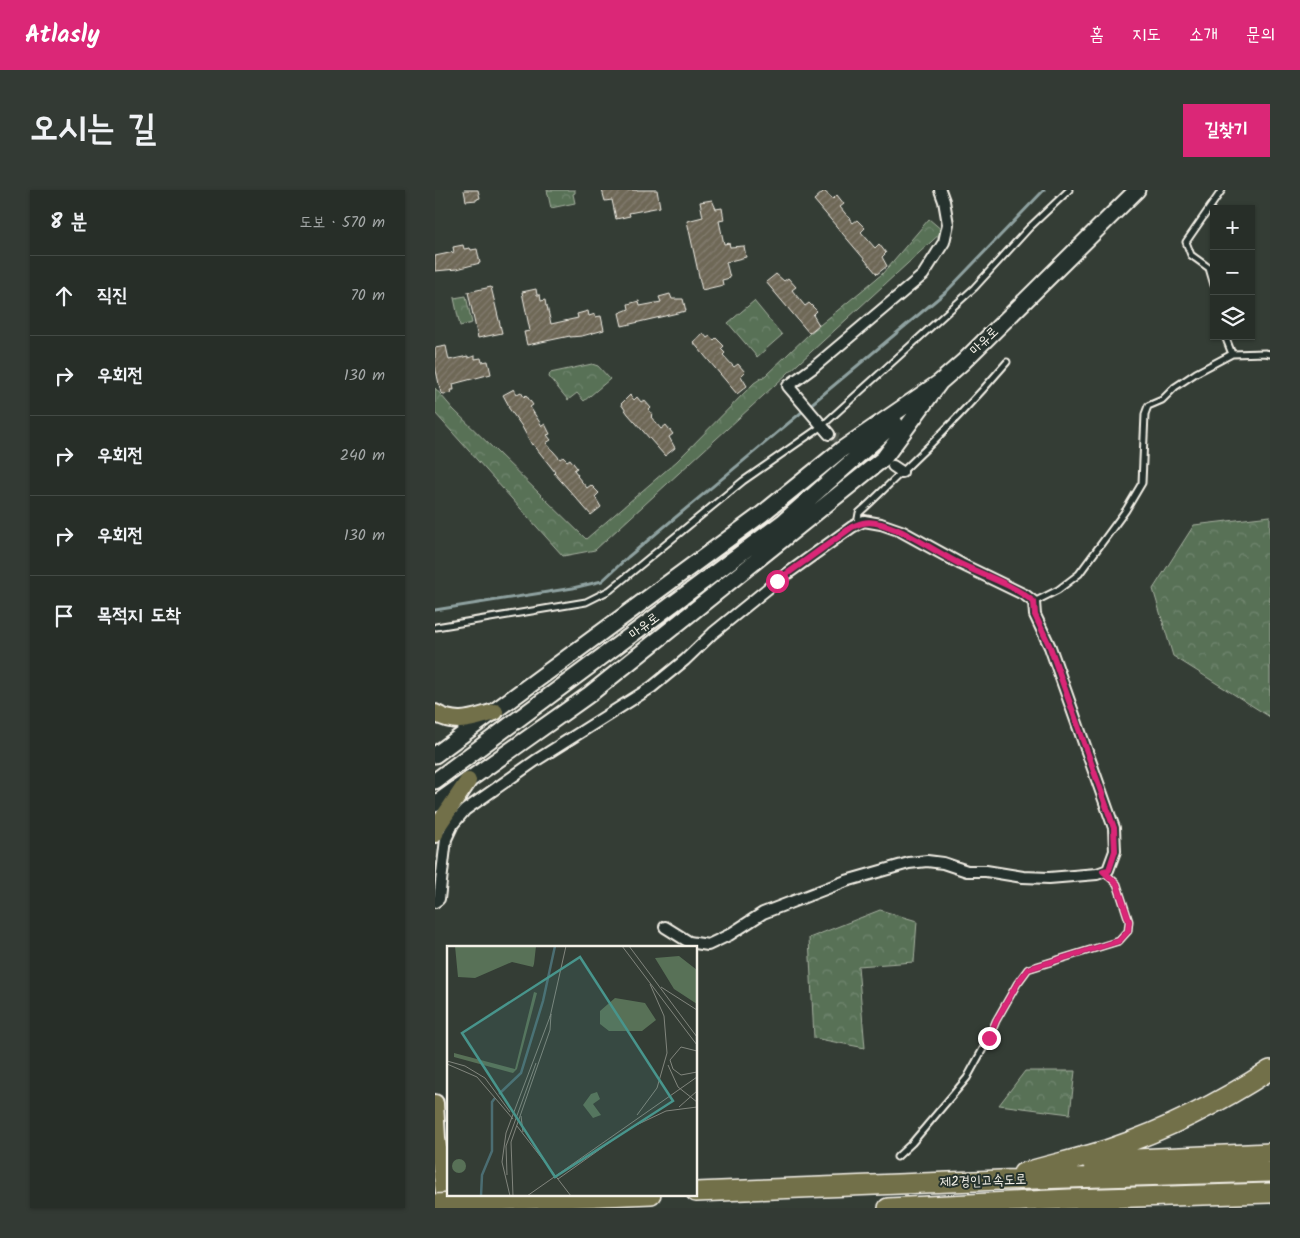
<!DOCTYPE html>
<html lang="ko">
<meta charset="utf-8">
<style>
:root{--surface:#272e28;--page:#333a34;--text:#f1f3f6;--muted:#a4a8a8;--line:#434a45;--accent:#db2777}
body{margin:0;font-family:Kalam,"Poor Story",sans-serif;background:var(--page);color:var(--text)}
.controls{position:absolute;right:15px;top:15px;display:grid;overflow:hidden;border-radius:0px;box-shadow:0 1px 4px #0004}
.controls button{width:45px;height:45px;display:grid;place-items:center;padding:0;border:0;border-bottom:1px solid var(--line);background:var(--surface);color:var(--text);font:25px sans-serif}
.stop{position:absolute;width:15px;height:15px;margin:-11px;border:4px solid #db2777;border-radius:50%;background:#fff}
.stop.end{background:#db2777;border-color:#fff;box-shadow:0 1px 5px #0008}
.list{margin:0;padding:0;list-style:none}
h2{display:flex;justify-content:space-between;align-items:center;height:65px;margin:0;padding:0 20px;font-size:21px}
h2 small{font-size:16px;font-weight:400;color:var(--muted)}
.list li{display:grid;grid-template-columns:32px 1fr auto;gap:15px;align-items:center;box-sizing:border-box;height:80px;padding:0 20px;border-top:1px solid var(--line)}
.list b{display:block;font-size:19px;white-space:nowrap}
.list em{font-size:16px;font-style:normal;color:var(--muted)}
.icon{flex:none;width:28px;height:28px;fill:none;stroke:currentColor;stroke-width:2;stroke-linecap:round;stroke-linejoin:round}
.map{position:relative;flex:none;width:835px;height:1018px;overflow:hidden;border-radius:0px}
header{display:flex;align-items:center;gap:30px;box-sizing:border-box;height:70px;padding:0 25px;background:var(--accent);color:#fff}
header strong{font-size:24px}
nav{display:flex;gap:28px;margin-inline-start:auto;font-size:18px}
.intro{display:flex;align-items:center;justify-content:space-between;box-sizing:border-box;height:120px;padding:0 30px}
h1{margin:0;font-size:35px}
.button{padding:12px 22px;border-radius:0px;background:var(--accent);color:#fff;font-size:18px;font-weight:700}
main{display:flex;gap:30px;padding:0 30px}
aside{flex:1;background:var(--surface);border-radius:0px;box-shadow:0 1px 4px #0004}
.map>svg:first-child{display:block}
.forest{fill:url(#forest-crowns);stroke:#a6b1a0}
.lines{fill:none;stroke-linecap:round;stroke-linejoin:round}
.stream{stroke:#8fa2a1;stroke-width:3}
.building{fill:url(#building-hatch);stroke:#f4f1e8}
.street-tunnel{stroke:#515850;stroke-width:10;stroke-dasharray:10 5;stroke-linecap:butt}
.lane-casing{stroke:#f4f1e8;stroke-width:9}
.street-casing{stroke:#f4f1e8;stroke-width:14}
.secondary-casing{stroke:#f4f1e8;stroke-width:19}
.primary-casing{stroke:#f4f1e8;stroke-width:20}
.highway-casing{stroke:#f4f1e8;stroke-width:22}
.lane{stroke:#26332d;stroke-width:5}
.street{stroke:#26332d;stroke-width:10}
.secondary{stroke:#26332d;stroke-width:15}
.primary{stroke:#726f4a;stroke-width:16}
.highway{stroke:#726f4a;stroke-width:19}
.highway-bridge-casing{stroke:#f4f1e8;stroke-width:22;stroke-linecap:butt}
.highway-bridge{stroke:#726f4a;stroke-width:19}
.route{stroke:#db2777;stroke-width:6}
.labels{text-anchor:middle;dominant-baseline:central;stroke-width:4;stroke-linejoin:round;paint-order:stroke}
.street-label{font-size:14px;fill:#f4f1e8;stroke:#26332d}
.inset-river{fill:none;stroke:#4b6d72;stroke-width:2.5}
.inset-road{fill:none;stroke:#81857d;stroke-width:1}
.view{fill:#48958c;fill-opacity:0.15;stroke:#48958c;stroke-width:2.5}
.inset-edge{fill:none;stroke:#f4f1e8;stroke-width:2.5}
</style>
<header>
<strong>Atlasly</strong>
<nav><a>홈</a><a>지도</a><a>소개</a><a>문의</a></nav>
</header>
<div class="intro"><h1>오시는 길</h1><a class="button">길찾기</a></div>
<main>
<aside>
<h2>8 분<small>도보 · 570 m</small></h2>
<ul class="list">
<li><svg class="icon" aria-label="ahead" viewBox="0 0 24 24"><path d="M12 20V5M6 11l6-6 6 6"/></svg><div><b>직진</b></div><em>70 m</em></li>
<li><svg class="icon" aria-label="right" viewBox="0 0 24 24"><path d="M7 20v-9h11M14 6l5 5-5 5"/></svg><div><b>우회전</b></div><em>130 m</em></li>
<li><svg class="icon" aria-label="right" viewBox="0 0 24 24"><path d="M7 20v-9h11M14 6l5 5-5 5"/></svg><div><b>우회전</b></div><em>240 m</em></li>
<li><svg class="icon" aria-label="right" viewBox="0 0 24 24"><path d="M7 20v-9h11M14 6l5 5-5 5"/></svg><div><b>우회전</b></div><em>130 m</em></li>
<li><svg class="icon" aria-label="arrive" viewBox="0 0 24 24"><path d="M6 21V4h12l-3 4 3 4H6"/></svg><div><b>목적지 도착</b></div></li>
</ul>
</aside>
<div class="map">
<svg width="835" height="1018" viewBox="0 0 835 1018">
<defs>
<pattern id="forest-crowns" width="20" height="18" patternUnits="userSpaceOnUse" patternTransform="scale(1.25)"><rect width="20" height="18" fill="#587157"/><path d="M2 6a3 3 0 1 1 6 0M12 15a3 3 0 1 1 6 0" fill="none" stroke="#71866f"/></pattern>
<pattern id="building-hatch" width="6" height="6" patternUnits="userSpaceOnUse" patternTransform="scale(1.25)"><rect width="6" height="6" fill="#6e6757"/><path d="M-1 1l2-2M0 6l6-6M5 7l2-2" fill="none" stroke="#837d6f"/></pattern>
</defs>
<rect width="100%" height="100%" fill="#343d35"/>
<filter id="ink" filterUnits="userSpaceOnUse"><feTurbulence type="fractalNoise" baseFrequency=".02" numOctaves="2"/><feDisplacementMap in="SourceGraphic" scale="10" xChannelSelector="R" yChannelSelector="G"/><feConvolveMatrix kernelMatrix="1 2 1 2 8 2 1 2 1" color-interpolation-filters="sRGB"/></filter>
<g filter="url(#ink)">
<path class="forest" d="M112,0h28v3l-2,1 2,9 -24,5z
M494,29l14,12 -348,319 -32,6 -128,-143v-25l18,21 133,130 91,-78 77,-78 12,-8 43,-41 73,-60z
M31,106l6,27 -12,3 -6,-28z
M319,111l28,34 -25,22 -29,-34z
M157,174l6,2 12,13 -26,22 -7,-8 -9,7 -19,-23 1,-4z
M835,326v201l-97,-61 -20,-67 41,-64z
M445,720l37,11 -3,41 -56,4 7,82 -51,-10 -5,-100z
M590,881h50l-5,43 -71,-9z"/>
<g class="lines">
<path class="stream" d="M0,420l138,-22 29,-7 26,-24 319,-266 97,-101"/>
</g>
<path class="building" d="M29,0h14l2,8 -3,1v1l-11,1z
M167,0h55l3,17 -31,6 1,3 -14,3 -4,-19 -7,1z
M389,1l9,8 4,-4 7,9 -4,3 13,16 4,-3 8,8 -4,4 14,16 4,-4 7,9 -4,4 5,9 -10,8 -63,-74z
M277,10l4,9 6,-1 2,12 -5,1 5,23 5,-1 1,4 14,-1 2,11 -20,5 4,16 -8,2 1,5 -21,5 -15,-69 16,-4 -3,-15z
M28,55l1,4 6,-1 1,2 6,-1 3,14 -23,6 -22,2v-15l19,-4 -1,-5z
M341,84l8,7 4,-3 8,9 -4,3 3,4 10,12 4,-3 8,8 -4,4 6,10 -10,8 -43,-51z
M56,97l11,46 -24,5 -10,-46z
M101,99l1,6h3l1,6 4,-1 1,6h1l4,18 27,-6 -1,-4 11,-3 1,5 6,-2v3l6,-1 3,14 -22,6 -12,1v-1l-43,9 -3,-13 6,-1 -8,-39z
M235,104l2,5h11l3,12 -64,15 -3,-13 10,-4 -1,-5 11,-3 1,5 21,-4 -2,-5z
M268,143l4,5 3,-2 4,4 2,-2 8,8 -3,3 4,4 -2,2 11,12 4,-3 7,8 -4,4 6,10 -10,8 -44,-52z
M11,156l3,14 19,-4v2l7,-2v3l6,-1 1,4 6,-1 3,13 -38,10 1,6h-3l1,3 -8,1 -3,-1 -6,-27v-18z
M79,199l3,5 4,-2 3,5 2,-2 7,10 -3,2 7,11 5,8 3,-2 5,10 -3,1 4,5 -5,3 14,16 3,-2 4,4 3,-2 7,9 -3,2 4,5 -1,1 10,12 4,-3 8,8 -4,4 6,10 -10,8 -37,-42 1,-1 -22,-28 -1,1 -11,-20 -13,-18 1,-1 -6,-11z
M195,205l4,5 3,-3 4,5 3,-2 7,8 -2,2 4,5 -2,2 10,12 5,-4 7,9 -4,3 6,11 -10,8 -37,-42 -7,-10z"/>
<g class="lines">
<path class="street-tunnel" d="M394,244l64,32"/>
<defs>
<path id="lane" d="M779,95l-5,-17 -18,-13 -5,-13 36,-52
M790,146l7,18
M422,334l2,-11c16,-14 29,-28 44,-42 37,-35 71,-70 104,-109
M599,412l24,-12 21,-16 47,-64 16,-27 3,-69 3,-8 14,-6 13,-13 21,-14 36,-19 33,-1 5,1
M1,437l150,-25 24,-12 133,-109 79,-55 152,-138 55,-60 40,-38
M462,967l15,-14 55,-65 22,-40 7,-17 21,-37 11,-15 91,-28 9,-10 1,-10 -12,-37 -13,-12"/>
<path id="street" d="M394,244l-41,-48 26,-19 109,-92 21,-33 4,-18 -4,-23 -4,-11
M458,276l9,6
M0,712l4,-3 7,-60 7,-15 12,-14 70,-49 117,-74 33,-27 28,-27 64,-52 75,-54 12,-6 17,3 20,7 60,33 64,31 9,7 1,13 15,32 64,181 1,23 -7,19 -11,4 -48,4 -26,-1 -37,-6h-19l-24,-8 -16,-2 -18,2 -63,18 -83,32 -34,22 -21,10 -19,-3 -24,-15"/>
<path id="secondary" d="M497,199l31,-27 174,-172
M0,565l327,-241 79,-64 99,-68 -56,76 -294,236 -155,110
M0,591l348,-259 112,-99"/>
<path id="primary" d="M0,523c23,13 37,5 60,-1
M0,644l2,-7 31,-46
M0,913l2,35 9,70"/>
<path id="highway" d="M656,971l179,-8
M588,983c29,-9 60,-15 89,-25 56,-19 109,-46 158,-78
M261,1002l304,-12 270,-8
M78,1010l138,-6
M453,1018l182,-9 200,-6"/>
</defs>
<use href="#lane" class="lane-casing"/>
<use href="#street" class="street-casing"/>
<use href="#secondary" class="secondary-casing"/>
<use href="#primary" class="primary-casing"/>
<use href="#highway" class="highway-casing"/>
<use href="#lane" class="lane"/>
<use href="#street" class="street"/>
<use href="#secondary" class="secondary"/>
<use href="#primary" class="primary"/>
<use href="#highway" class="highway"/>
<defs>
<path id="highway-bridge" d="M0,1014l78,-4"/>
</defs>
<use href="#highway-bridge" class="highway-bridge-casing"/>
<use href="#highway-bridge" class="highway-bridge"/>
</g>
</g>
<g class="lines" filter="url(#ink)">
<path class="route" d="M342,391l75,-54c11,-5 17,-6 29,-3 28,8 53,27 79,40 25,12 52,20 74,38l1,13 15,32 64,181 1,23 -6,19 -6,1 14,13 12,37 -1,10 -9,10 -91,28 -11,15 -21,37 -7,17"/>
</g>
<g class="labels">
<g class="street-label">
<text transform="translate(549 151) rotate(-44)">마유로</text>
<text transform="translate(209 436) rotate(-37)">마유로</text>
<text transform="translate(548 991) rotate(-2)">제2경인고속도로</text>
</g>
</g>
<g transform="translate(12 756)">
<rect width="250" height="250" fill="#343d35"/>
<path d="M8,0h81l-2,18 -1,3 -21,-5 -37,16 -17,-1zM232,10l18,14v34l-23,-15 -19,-31zM87,46l3,1 -20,76 -4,4 -59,-16v-4l61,16zM168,52l30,5 11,17 -14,11h-33l-9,-7v-13zM150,146l3,7 -7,5 8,11 -8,3 -10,-13 8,-11z" fill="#587157"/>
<path d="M5 220a7 7 0 1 1 14 0a7 7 0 1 1-14 0Z" fill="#587157"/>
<path class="inset-river" d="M52,148l22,-21 22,-72 12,-55M34,250l1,-21 10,-24v-49l3,-4"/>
<path class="inset-road" d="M175,0l75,99M182,0l68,91M214,41l36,23M103,71l16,-71M250,105l-16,-4 -11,13 3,9 8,6 16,-3M0,115l18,5 20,12 25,34M0,118l30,13 36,42M221,119l10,22 19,15M232,161l18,-16M190,169l20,-27 10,-35 -3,-37 -14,-32M74,170l2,16M70,180l54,70M183,182l36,-17 31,-4M60,229l-1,-29 30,-83M111,233l62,-44M63,250l-8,-34 4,-29 45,-119 -1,16 -39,112 2,54M80,250l170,-119"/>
<path class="view" d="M133,11l93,144 -118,76 -93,-144z"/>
<rect width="250" height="250" class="inset-edge"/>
</g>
</svg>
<div class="controls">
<button>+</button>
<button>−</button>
<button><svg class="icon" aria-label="layers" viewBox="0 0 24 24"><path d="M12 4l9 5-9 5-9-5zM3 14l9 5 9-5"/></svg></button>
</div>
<div class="stop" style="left:342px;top:391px"></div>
<div class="stop end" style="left:554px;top:848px"></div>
</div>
</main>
